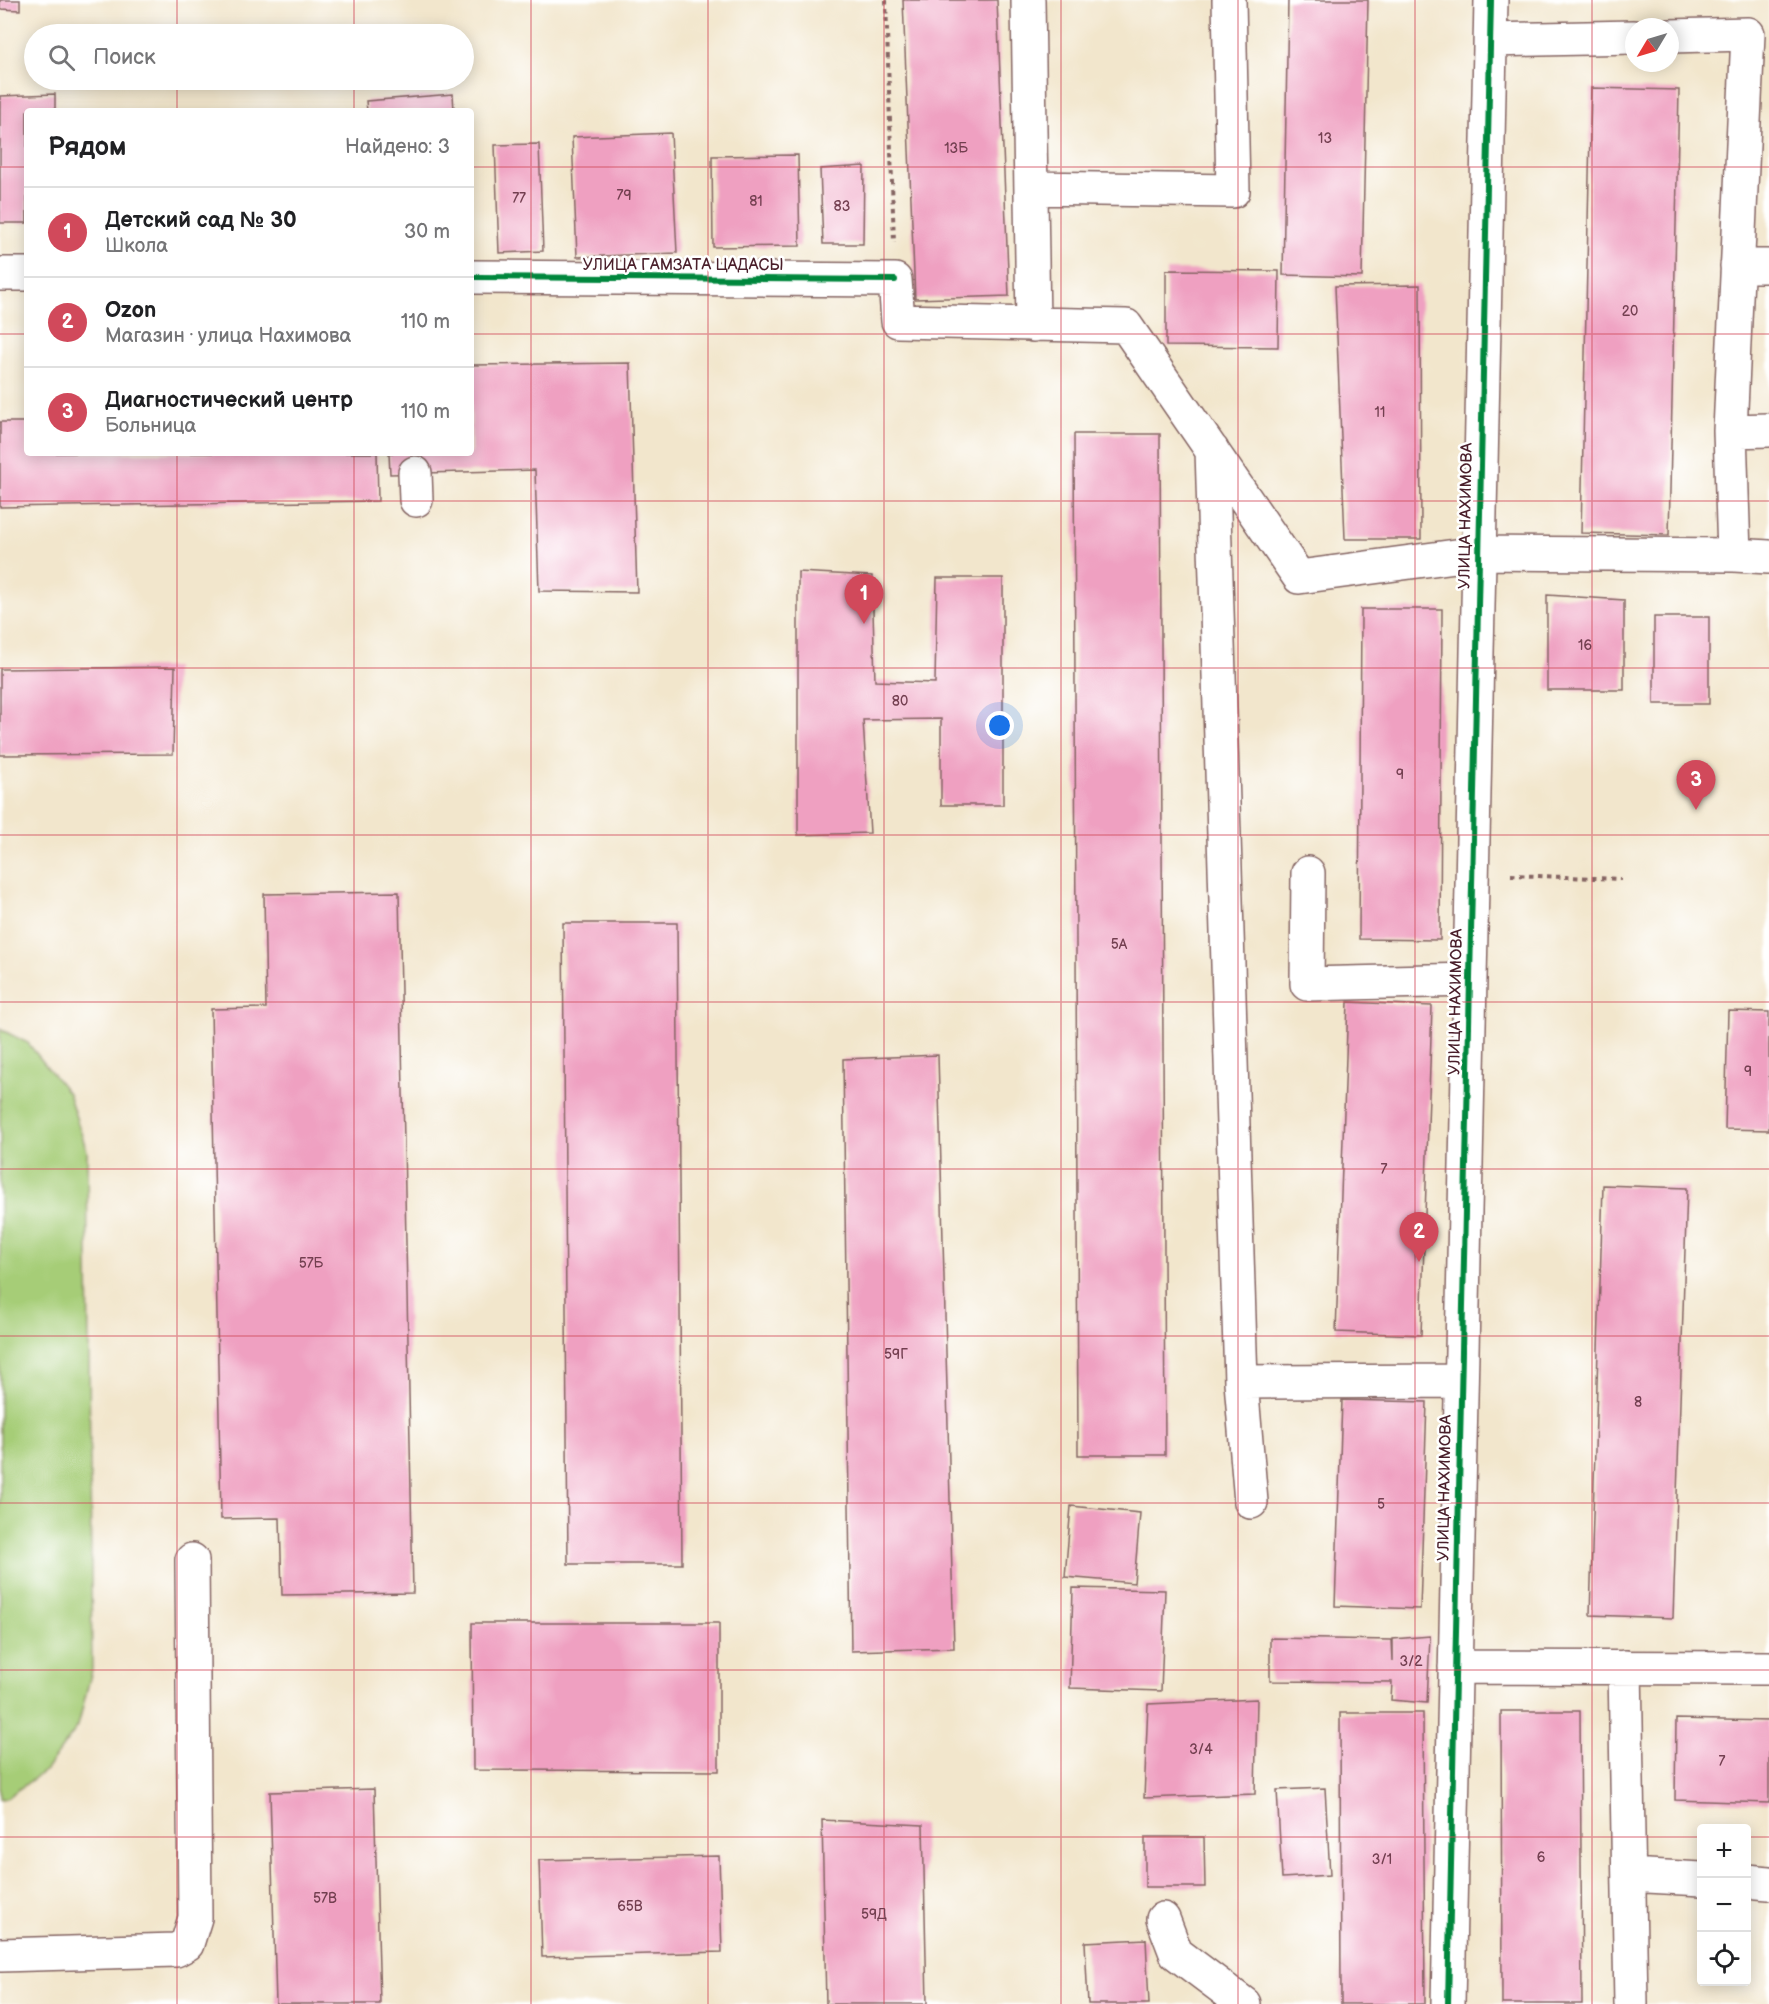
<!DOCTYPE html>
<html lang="ru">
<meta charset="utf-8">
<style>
:root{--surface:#fff;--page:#f2f2f2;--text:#202124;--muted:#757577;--line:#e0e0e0;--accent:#d1495b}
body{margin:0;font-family:"Balsamiq Sans",sans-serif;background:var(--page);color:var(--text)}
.controls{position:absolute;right:18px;bottom:18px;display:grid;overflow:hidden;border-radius:6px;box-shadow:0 3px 15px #0003}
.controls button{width:54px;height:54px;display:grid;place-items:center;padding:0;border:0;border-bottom:2px solid var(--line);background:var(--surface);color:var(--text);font:30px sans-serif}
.compass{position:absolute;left:1625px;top:18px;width:54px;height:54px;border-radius:50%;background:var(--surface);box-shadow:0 3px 15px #0003;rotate:232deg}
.you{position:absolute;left:1000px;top:726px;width:21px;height:21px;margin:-15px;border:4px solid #fff;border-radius:50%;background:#1a73e8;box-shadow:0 0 0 9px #1a73e833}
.badge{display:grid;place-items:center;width:39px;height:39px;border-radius:50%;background:var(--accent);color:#fff;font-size:20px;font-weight:700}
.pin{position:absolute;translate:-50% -50px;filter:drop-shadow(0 2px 3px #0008)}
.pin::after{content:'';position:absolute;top:32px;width:21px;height:18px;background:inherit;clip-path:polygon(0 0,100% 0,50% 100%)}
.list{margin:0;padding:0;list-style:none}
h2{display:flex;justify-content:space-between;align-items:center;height:78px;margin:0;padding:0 24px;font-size:26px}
h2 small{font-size:20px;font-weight:400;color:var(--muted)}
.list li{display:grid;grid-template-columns:39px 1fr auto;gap:18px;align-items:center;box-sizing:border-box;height:90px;padding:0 24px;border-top:2px solid var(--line)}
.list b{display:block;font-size:22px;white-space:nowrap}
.list p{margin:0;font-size:20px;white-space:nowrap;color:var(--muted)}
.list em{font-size:20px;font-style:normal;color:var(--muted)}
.icon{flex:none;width:33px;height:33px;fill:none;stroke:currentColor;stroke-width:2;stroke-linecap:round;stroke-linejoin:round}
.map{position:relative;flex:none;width:1769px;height:2004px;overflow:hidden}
.search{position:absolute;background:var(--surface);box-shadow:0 3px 15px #0003;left:24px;top:24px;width:450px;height:66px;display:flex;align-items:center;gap:15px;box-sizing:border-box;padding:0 21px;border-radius:33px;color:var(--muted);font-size:22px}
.panel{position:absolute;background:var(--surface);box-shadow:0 3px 15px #0003;left:24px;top:108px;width:450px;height:348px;border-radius:6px}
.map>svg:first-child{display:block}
.green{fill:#a6cd77;stroke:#787651;stroke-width:1.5}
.building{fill:#efa0c1}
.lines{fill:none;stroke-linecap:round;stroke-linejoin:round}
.minor-casing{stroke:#856563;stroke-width:36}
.path{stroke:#856563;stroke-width:4;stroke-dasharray:4.5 4.5;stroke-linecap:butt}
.minor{stroke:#fff;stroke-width:33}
.cycleway-casing{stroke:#fff;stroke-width:10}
.cycleway{stroke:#00873e;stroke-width:6}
.grid{fill:none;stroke:#d1495b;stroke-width:1.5;stroke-opacity:0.55}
.labels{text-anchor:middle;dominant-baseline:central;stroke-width:5;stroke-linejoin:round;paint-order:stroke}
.number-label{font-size:14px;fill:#733f50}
.street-label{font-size:16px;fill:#4a1f2b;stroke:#fff}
</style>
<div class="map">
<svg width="1769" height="2004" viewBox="0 0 1769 2004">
<rect width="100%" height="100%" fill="#fff"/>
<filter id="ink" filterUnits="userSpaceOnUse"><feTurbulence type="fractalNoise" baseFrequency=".0167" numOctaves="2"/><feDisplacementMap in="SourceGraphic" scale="12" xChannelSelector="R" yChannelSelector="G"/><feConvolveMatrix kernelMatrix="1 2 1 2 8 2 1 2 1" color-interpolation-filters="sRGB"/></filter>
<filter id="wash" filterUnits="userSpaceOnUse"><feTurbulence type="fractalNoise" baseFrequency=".008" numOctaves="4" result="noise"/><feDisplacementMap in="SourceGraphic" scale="24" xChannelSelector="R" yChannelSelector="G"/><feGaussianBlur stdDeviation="1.35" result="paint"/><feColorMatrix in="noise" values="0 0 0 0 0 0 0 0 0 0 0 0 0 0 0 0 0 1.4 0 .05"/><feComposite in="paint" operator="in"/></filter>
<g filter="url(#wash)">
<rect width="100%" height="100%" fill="#f2e6cc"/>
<path class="green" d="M0,1029l28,14 40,50 19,58 5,519 -14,56 -32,44 -40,28 -6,1z"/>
<g id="blocks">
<path class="building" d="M0,0h20v10l-20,-1z
M903,0h94l12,296 -94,3z
M1288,0h80l-6,277 -79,-2z
M1591,88l88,2 -10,445 -88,-2z
M55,94v17h-28v112h-27v-127z
M453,94l1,17h-87l-1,-10z
M671,133l6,120 -100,4 -5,-120z
M539,144l4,107 -44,2 -4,-108z
M798,155l2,91 -87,1 -1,-91z
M864,166l-1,78h-40l-3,-75z
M1166,270l113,1 -1,76 -112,-1z
M1420,285l1,254h-76l-10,-253z
M630,363l7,229 -98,-1 -4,-121 -145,4 -1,-21h82v-88z
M0,422h27v31h350l1,48 -378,6z
M1074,434h86l5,1021h-87z
M798,572l74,4 3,105 60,2 2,-105h66v227h-62v-86l-78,1 7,113 -72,2z
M1547,595l77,5v90h-77z
M1361,609h81l-2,331 -81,-1z
M1654,617h55v87h-55z
M175,667l-2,87 -173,1v-86z
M399,892l14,701 -131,2 -2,-77 -59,1 -10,-510 55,-1 -2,-114z
M563,923h114l5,641h-114z
M1348,1002l84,4 -11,329 -85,-3z
M1728,1011l41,1v118l-44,-1z
M938,1055l16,593 -103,3 -8,-592z
M1603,1185l84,3 -14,430 -83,-3z
M1342,1400l85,2 -7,207 -85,-3z
M1071,1506l69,7 -6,70 -69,-6z
M1073,1588l92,2 -4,101 -91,-3z
M472,1623h247v148l-246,-1z
M1430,1636l-3,67 -36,-3 1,-18 -122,-1v-43l122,2 1,21v-22z
M1257,1699l-2,95 -111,4 4,-94z
M1501,1711h79l2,293h-80z
M1340,1713h83l2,291h-84z
M1676,1719l93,2v82l-94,-3z
M1325,1788l5,87 -48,3 -5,-88z
M374,1789l6,215h-104l-6,-212z
M822,1820l101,5 4,179h-101z
M1145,1837h59l1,50h-60z
M719,1856l3,96 -180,5 -3,-97z
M1146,1939l3,65h-61l-3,-62z"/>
</g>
</g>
<g filter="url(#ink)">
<use href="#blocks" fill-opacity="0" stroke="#856563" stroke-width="1.5"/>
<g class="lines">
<defs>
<path id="minor" d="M1028,0l5,325
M1670,36l78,-2 -18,397 4,124
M1491,40l143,-3
M1031,188l202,3 -4,-191
M1737,266h32
M0,274h27
M471,277l424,3 3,41 228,5 173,251 179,-24 256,2 35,2
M1730,431l39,-1
M1212,450l29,932
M415,473l1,27
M1308,873l-1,111 163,-4
M1251,1502l-10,-120 220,-1
M1455,1667l314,1
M1625,1667l6,337
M1629,1875l73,4
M1746,1881l23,2
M1163,1919l13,34 68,51
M0,1955l176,-5 11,-6 8,-26 -3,-358
M1448,2004l43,-2004"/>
</defs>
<use href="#minor" class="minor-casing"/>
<path class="path" d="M886,0l8,243
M1511,875l110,4"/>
<use href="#minor" class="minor"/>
<defs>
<path id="cycleway" d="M471,277l424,3
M1448,2004l43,-2004"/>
</defs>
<use href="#cycleway" class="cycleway-casing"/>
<use href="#cycleway" class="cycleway"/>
</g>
</g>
<path class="grid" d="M177,0v34M354,0v34M531,0v2004M708,0v2004M884,0v2004M1061,0v2004M1238,0v2004M1415,0v2004M1592,0v2004M177,80v31M354,80v31M0,167h27M471,167h1298M0,334h27M471,334h1298M177,453v1551M354,453v1551M0,501h1769M0,668h1769M0,835h1769M0,1002h1769M0,1169h1769M0,1336h1769M0,1503h1769M0,1670h1769M0,1837h1702M1746,1837h23"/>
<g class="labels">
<g class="number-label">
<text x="1325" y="138">13</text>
<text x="956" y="148">13Б</text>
<text x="624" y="195">79</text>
<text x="519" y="198">77</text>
<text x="756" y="201">81</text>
<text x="842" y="206">83</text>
<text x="1630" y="311">20</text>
<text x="1380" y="412">11</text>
<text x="1585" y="645">16</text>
<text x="900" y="701">80</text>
<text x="1400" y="774">9</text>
<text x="1119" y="944">5А</text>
<text x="1748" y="1071">9</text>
<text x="1384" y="1169">7</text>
<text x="311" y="1263">57Б</text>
<text x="896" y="1354">59Г</text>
<text x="1638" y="1402">8</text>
<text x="1381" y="1504">5</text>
<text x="1411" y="1661">3/2</text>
<text x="1201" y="1749">3/4</text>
<text x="1722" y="1761">7</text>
<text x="1541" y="1857">6</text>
<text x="1382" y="1859">3/1</text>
<text x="325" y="1898">57В</text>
<text x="630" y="1906">65В</text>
<text x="874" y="1914">59Д</text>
</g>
<g class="street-label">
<text x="683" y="265">УЛИЦА ГАМЗАТА ЦАДАСЫ</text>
<text transform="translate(1466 516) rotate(-89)">УЛИЦА НАХИМОВА</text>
<text transform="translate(1456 1002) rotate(-89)">УЛИЦА НАХИМОВА</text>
<text transform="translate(1445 1488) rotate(-89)">УЛИЦА НАХИМОВА</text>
</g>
</g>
</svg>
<div class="controls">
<button>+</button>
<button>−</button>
<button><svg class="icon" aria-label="locate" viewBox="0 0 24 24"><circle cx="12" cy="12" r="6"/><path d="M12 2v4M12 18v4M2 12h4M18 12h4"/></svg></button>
</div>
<svg class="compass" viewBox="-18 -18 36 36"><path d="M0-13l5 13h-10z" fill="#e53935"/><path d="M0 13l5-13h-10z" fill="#757577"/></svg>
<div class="you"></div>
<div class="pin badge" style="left:864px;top:624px">1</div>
<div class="pin badge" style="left:1419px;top:1262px">2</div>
<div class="pin badge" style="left:1696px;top:810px">3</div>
<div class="search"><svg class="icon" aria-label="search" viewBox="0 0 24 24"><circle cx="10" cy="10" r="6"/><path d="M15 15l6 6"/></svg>Поиск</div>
<section class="panel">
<h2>Рядом<small>Найдено: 3</small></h2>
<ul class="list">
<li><span class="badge">1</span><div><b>Детский сад № 30</b><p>Школа</p></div><em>30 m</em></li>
<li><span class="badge">2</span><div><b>Ozon</b><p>Магазин · улица Нахимова</p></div><em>110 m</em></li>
<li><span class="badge">3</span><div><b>Диагностический центр</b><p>Больница</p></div><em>110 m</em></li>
</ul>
</section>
</div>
